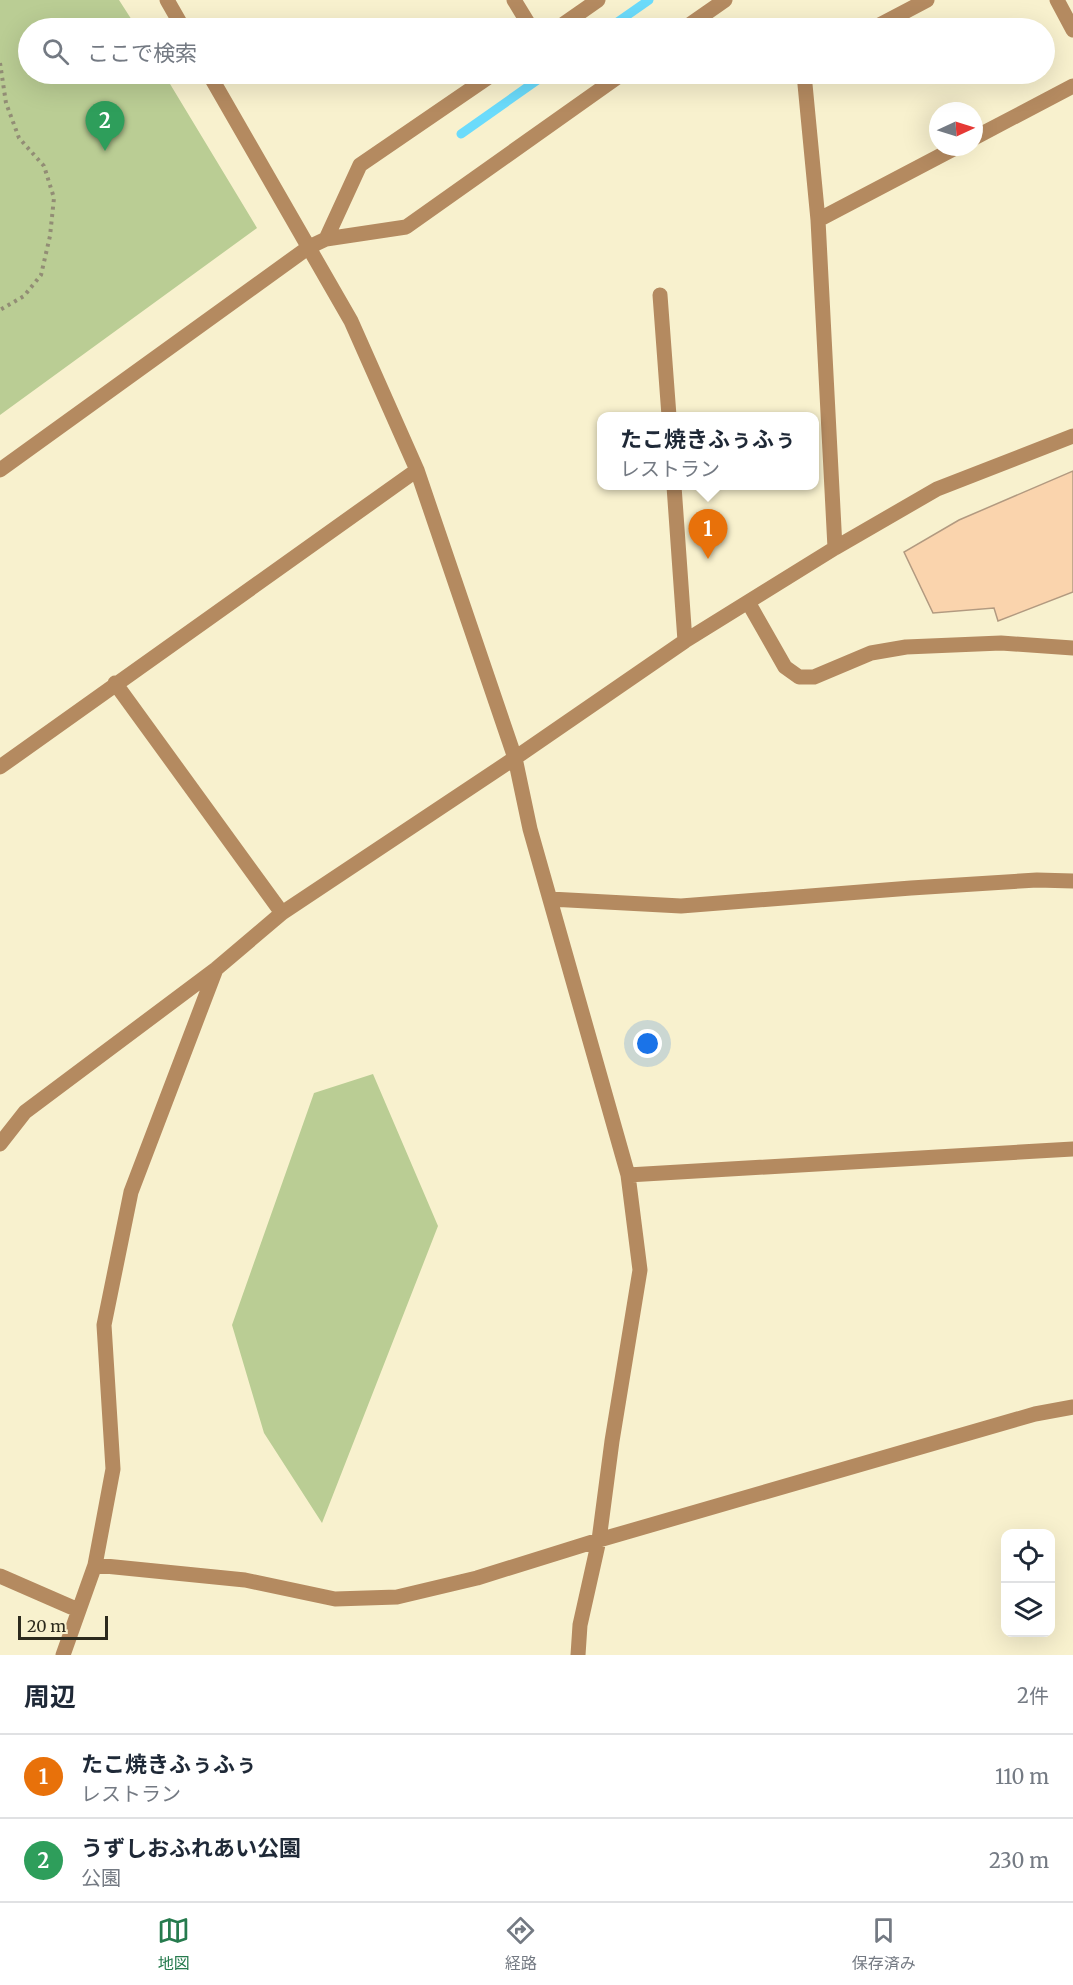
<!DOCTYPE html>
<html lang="ja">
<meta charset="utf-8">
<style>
:root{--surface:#fff;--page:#f6f6f7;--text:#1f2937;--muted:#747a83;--line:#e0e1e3;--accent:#267b4e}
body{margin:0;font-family:Merriweather,"Noto Sans JP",serif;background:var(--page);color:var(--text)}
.controls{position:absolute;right:18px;bottom:18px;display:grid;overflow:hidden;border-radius:12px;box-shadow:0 6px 24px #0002}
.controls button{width:54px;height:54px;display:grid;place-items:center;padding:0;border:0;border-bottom:2px solid var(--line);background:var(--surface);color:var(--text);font:30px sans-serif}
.compass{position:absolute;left:929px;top:102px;width:54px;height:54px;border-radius:50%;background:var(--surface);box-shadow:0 6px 24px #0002;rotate:86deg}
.scale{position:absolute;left:18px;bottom:15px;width:90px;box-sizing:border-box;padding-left:6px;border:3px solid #2c2a1d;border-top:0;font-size:16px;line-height:21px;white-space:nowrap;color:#2c2a1d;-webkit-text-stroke:4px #f8f1ce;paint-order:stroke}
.you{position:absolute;left:648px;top:1044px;width:21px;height:21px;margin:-15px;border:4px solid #fff;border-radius:50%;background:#1a73e8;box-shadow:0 0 0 9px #1a73e833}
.badge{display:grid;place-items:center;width:39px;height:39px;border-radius:50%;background:var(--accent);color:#fff;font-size:20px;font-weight:700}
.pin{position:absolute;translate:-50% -50px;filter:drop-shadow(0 2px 3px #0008)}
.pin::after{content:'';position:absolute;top:32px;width:21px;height:18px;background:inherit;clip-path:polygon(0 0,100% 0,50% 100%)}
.popup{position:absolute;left:597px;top:412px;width:222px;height:78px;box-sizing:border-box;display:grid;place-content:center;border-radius:12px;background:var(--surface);filter:drop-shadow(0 2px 4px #0005);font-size:20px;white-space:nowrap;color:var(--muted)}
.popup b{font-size:22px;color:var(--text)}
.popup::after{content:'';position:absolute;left:50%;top:100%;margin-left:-12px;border:12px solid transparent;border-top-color:var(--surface)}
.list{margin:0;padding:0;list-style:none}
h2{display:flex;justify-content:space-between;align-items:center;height:78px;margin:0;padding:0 24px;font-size:26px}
h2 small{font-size:20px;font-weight:400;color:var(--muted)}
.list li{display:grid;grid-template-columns:39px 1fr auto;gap:18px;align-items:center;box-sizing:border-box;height:84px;padding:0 24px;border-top:2px solid var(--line)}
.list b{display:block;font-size:22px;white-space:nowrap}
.list p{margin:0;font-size:20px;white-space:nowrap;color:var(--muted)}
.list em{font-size:20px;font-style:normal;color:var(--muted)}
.icon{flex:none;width:33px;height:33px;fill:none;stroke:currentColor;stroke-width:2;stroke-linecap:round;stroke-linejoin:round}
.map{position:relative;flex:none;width:1073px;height:1655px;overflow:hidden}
.search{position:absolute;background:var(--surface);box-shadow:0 6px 24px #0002;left:18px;right:18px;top:18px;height:66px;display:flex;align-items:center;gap:15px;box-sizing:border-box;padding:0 21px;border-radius:33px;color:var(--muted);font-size:22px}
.sheet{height:246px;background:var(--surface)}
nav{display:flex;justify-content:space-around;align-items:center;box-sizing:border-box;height:84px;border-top:2px solid var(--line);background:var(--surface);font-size:16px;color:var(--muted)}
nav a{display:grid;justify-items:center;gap:3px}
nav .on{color:var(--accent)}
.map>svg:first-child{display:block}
.green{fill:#bacd94}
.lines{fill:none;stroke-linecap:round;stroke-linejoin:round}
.stream{stroke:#6bdbfb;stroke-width:9}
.building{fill:#fad4ad;stroke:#b29a80;stroke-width:1.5}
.path{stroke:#928d75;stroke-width:4;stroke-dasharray:3 4.5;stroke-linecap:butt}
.minor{stroke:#b48a60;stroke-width:15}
</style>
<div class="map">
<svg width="1073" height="1655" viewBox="0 0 1073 1655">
<rect width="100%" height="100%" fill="#f8f1ce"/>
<path class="green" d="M0,0h119l18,28h-109v46h136l93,154 -257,187z
M373,1074l65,152 -116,297 -58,-90 -32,-108 82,-232z"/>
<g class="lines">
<path class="stream" d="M609,28l40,-28
M461,134l85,-60"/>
</g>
<path class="building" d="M1073,471v121l-75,29 -4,-13 -61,5 -29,-61 55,-32z"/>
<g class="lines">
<path class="path" d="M0,63l6,40 13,35 25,28 10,32 -4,38 -9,39 -17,21 -24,14"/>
<path class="minor" d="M167,0l16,28
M514,0l17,28
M1057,0l16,30
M558,28l40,-28
M685,28l40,-28
M874,28l53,-28
M209,74l142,247 66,149 98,288 15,71 98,346 12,95 -28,171 -13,99 -19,85 -2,30
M804,74l14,146
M974,138l99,-52
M326,239l34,-74 133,-91
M660,295l9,121
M0,470l309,-223 17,-8 80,-12 216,-153
M674,486l11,155
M835,548l-17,-328 139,-73
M748,602l37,65 14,10h15l57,-24 35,-6 95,-4 72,5
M115,683l167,230
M0,767l417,-297
M550,899l131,7 230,-18 126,-8 36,1
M0,1144l25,-32 191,-143 66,-56 233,-155 170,-117 150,-93 102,-59 136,-53
M628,1175l445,-26
M95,1565l150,15 90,19 62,-2 80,-19 122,-38 436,-126 38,-7
M0,1576l78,34
M63,1655l32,-90 18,-96 -9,-144 27,-133 85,-223"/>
</g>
</svg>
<div class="controls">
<button><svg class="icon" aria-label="locate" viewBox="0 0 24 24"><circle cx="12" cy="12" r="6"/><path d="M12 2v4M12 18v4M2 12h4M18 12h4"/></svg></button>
<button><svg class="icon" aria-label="layers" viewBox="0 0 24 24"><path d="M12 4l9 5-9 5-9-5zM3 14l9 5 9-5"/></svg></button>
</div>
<svg class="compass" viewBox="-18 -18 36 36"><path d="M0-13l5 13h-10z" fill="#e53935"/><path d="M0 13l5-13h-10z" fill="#747a83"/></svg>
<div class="scale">20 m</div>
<div class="you"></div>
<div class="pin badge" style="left:708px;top:559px;background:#e8710a">1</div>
<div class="popup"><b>たこ焼きふぅふぅ</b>レストラン</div>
<div class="pin badge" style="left:105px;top:151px;background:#2e9e5b">2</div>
<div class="search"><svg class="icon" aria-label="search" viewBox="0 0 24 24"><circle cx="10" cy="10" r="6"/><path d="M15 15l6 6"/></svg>ここで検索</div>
</div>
<section class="sheet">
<h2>周辺<small>2件</small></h2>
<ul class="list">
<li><span class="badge" style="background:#e8710a">1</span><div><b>たこ焼きふぅふぅ</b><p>レストラン</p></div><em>110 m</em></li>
<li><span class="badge" style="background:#2e9e5b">2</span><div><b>うずしおふれあい公園</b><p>公園</p></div><em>230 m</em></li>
</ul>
</section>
<nav>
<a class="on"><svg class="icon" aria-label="map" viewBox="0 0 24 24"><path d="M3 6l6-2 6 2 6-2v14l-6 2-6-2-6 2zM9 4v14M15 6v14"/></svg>地図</a>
<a><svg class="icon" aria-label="directions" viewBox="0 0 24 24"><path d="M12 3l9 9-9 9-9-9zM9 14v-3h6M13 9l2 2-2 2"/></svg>経路</a>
<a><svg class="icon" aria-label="saved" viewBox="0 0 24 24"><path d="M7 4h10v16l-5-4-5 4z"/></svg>保存済み</a>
</nav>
